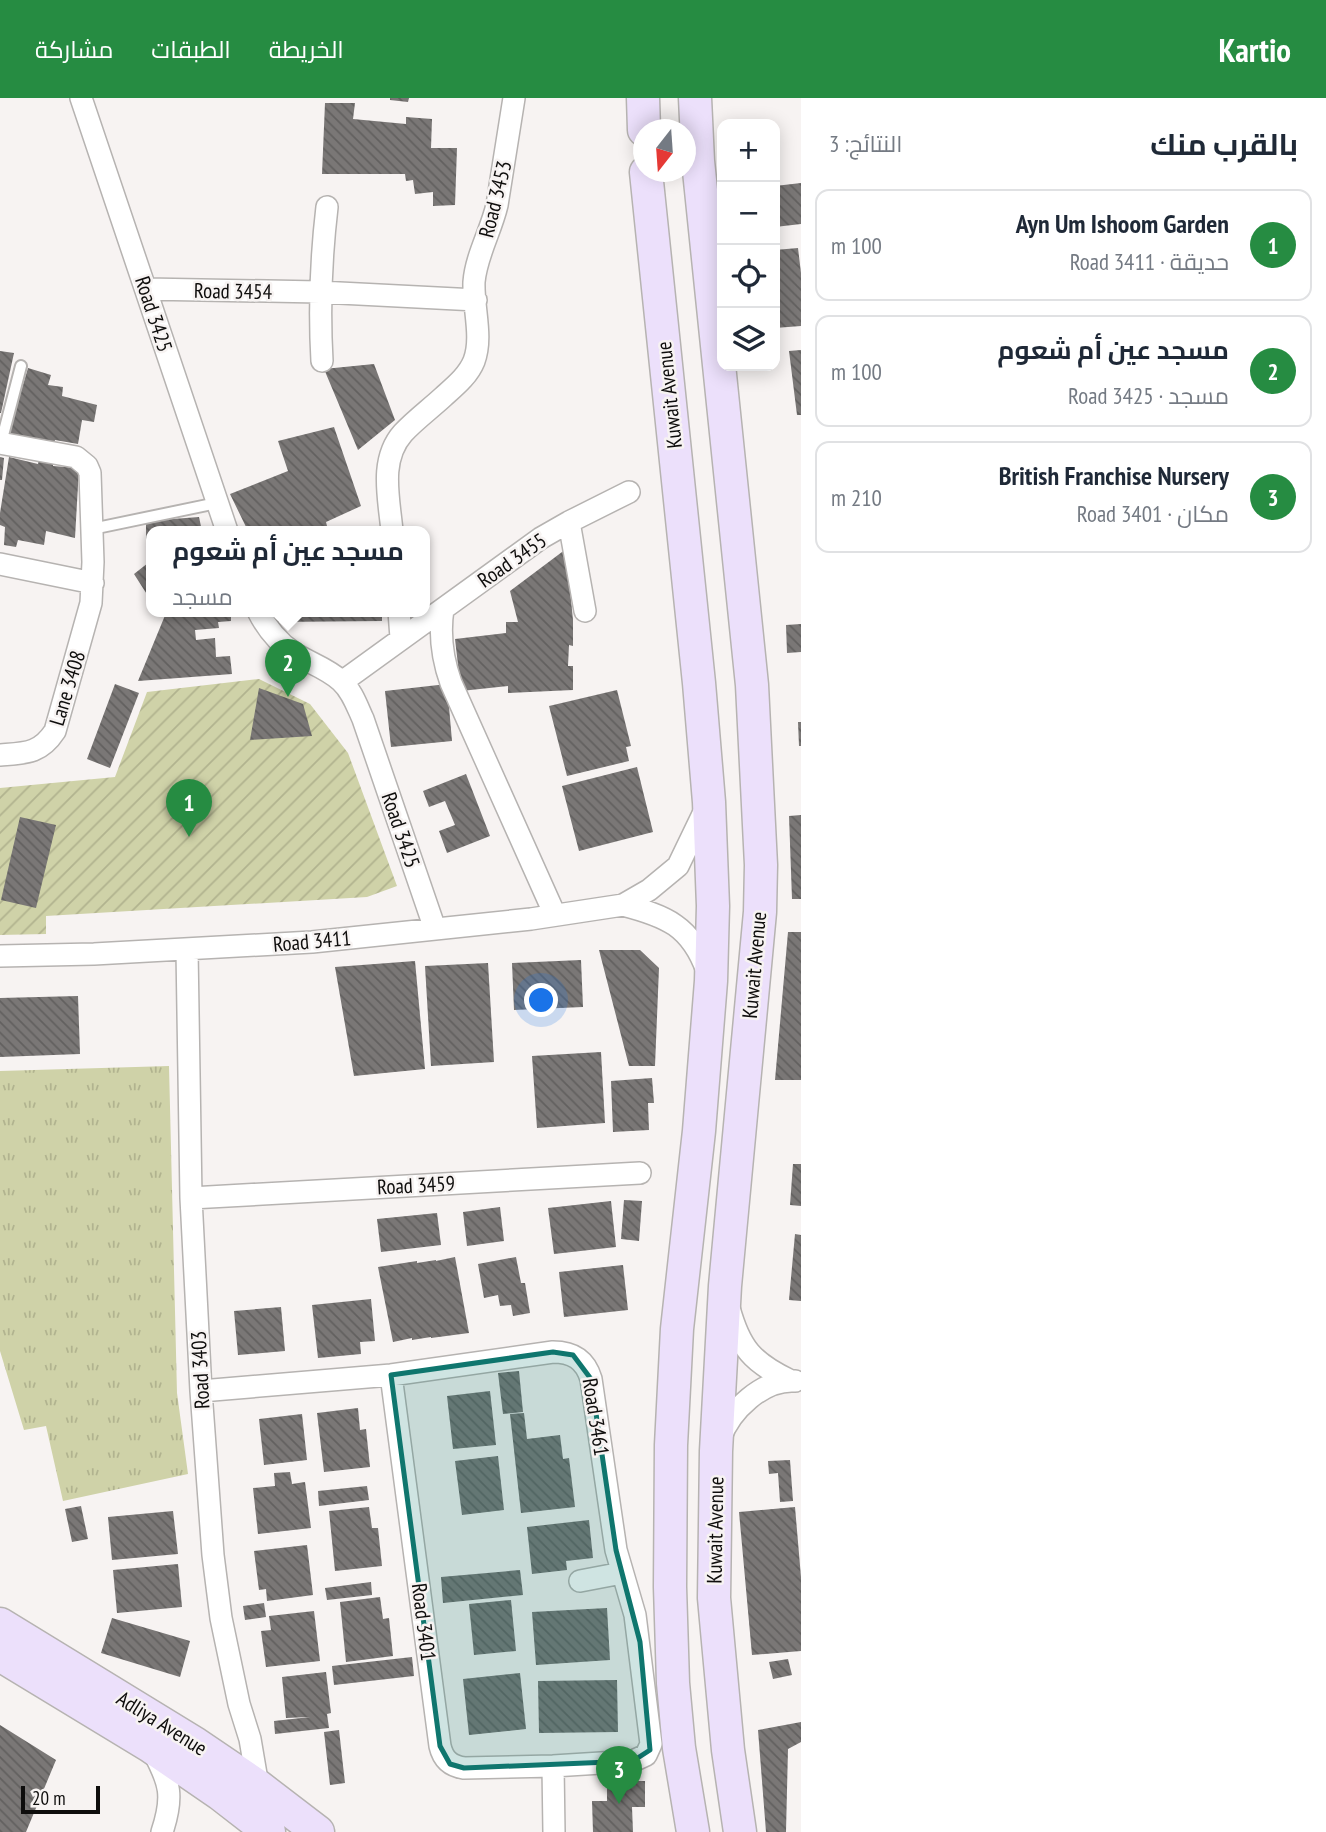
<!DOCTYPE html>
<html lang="ar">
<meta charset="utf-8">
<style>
:root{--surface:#fff;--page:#f2f2f3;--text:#1f2937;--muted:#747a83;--line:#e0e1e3;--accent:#268c42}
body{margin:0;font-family:"PT Sans Narrow",Cairo,sans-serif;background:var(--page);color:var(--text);direction:rtl}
.controls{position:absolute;right:21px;top:21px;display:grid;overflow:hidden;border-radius:14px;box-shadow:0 4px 18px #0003}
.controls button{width:63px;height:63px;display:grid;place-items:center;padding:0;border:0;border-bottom:2px solid var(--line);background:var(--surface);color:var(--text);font:35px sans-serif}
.compass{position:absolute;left:633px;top:21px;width:63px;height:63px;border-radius:50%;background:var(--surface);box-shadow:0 4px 18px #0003;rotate:197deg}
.scale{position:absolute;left:21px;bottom:18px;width:79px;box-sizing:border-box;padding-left:7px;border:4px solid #0e0d0c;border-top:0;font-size:19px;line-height:24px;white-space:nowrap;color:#0e0d0c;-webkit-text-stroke:5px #f7f3f2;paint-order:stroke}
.you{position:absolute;left:542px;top:903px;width:24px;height:24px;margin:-18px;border:5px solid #fff;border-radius:50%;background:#1a73e8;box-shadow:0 0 0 10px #1a73e833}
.badge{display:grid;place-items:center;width:46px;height:46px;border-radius:50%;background:var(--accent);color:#fff;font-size:23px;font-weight:700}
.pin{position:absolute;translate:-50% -58px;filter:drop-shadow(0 2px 4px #0008)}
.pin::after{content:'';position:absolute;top:37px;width:24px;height:21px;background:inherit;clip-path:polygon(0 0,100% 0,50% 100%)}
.popup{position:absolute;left:146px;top:428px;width:284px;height:91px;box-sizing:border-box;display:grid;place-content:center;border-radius:14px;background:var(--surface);filter:drop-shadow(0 2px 5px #0005);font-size:23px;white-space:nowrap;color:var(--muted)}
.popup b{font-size:26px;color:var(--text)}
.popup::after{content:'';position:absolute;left:50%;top:100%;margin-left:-14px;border:14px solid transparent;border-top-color:var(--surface)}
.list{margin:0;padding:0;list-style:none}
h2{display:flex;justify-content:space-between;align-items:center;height:91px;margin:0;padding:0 28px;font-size:30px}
h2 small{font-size:23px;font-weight:400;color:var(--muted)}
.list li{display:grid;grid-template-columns:46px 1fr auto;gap:21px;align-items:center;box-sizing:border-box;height:112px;margin:0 14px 14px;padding:0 14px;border:2px solid var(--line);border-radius:14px}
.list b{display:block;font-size:26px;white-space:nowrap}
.list p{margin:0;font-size:23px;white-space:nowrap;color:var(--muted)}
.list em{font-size:23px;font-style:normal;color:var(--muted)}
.icon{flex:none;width:38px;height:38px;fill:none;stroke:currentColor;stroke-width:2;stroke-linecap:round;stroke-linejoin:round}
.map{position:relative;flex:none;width:801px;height:1734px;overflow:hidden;direction:ltr}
header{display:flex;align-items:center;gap:42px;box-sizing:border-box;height:98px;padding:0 35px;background:var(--accent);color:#fff}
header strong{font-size:33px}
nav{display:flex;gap:38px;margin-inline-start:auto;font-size:24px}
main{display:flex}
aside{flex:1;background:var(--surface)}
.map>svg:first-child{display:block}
.park{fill:url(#park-tufts)}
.garden{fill:url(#garden-furrows)}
.building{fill:url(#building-back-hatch)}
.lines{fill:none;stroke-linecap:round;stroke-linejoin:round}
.service-casing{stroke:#b6b3b1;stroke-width:14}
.minor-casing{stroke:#b6b3b1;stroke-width:24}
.secondary-casing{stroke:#b6b3b1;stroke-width:35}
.service{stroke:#fff;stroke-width:10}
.minor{stroke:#fff;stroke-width:21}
.secondary{stroke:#ece0fb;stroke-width:32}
.marked{fill:#0f766e;fill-opacity:0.2;stroke:#0f766e;stroke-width:5;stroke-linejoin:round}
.labels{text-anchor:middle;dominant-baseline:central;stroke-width:5;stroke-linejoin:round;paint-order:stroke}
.street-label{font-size:21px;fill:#0e0d0c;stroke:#f7f3f2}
</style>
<header>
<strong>Kartio</strong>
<nav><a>الخريطة</a><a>الطبقات</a><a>مشاركة</a></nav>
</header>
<main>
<aside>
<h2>بالقرب منك<small>النتائج: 3</small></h2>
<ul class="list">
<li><span class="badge">1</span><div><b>Ayn Um Ishoom Garden</b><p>حديقة · Road 3411</p></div><em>100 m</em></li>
<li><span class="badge">2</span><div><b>مسجد عين أم شعوم</b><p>مسجد · Road 3425</p></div><em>100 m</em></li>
<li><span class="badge">3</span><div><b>British Franchise Nursery</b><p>مكان · Road 3401</p></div><em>210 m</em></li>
</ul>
</aside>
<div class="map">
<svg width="801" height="1734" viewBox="0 0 801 1734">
<defs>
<pattern id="park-tufts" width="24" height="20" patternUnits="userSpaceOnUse" patternTransform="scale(1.75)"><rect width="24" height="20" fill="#cfd2a8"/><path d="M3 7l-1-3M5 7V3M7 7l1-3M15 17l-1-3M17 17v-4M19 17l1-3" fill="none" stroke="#b1b38f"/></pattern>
<pattern id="garden-furrows" width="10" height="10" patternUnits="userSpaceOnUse" patternTransform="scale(1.75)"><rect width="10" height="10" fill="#cfd2a8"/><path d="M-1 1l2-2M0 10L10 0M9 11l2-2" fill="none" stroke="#b1b38f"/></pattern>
<pattern id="building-back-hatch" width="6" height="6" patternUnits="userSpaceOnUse" patternTransform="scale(1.75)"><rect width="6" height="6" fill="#7a7776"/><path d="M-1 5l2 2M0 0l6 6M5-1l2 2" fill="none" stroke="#62605f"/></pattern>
</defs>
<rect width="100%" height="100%" fill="#f7f3f2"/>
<path class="park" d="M169,968l8,327 11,81 -125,27 -17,-75 -22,4 -24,-79v-280z"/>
<path class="garden" d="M259,581l51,25 38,49 49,133 -30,11 -321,19v18l-46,1v-147l115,-11 32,-85z"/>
<path class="building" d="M390,0h19l-1,4 -18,-2z
M325,5h30l-2,16 53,5v-7l26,2 -1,29h26l-2,57 -22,1v-14l-18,2 -2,-14 -7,1 -1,-7h-83z
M801,85v41l-26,3v-41z
M798,150l3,25v53l-26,2v-78z
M801,252v65h-4l-8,-64z
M0,253l14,2 -13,60h-1z
M374,266l21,56 -37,30 -34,-81z
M28,270l23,7 -3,10 15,2 -1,9 35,9 -3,17 -12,-2 -4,24 -23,-4 -1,4 -48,-3z
M334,329l27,79 -35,16 2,8 -80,1 -18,-37 58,-23 -10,-30z
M40,357l13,3v8l26,2 -4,70 -29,-7 -2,14 -26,-5 -2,7 -12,-2 1,-18 -5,-2v-12l9,-56 29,7z
M0,359l4,1 -2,22h-2z
M199,419l3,14h-50v62l-4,3 -14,-22 14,-11 -2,-5v-37z
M566,451l7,71v26l-4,-1 -1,21h5v24l-65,3v-7l-47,5 -6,-52 51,-6v-11h12l-8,-31z
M171,513h60v10l-13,1 1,6 -24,2 1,10 19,-2 1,19 14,-1 2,18 -94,7 28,-68z
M273,513h109v10l-107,1z
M801,526v28l-14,1 -1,-28z
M115,586l24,9 -29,75 -23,-9z
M447,586l5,57 -61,6 -6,-56z
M259,590l44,16 9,32 -62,4z
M617,592l14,56 -5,1 3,14 -62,15 -18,-70z
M798,624h3v24h-2z
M637,669l16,65 -74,19 -17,-65z
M466,676l24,62 -43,17 -8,-22 16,-6 -10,-24 -16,6 -6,-16z
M801,717v84h-9l-3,-83z
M20,719l36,8 -20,83 -35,-8z
M788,834h13v148h-26z
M599,852h41l19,18 -4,98h-26z
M581,862l2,47 -69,3 -2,-47z
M415,863l10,108 -71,7 -19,-109z
M488,865l6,99 -63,4 -6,-100z
M78,898l2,58 -80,3v-59z
M601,954l4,71 -68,5 -5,-72z
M652,980l2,25h-6l1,27 -36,2 -2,-51z
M793,1066h8v42l-11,-1z
M624,1102l18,1 -3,40 -18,-2z
M611,1103l5,46 -62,7 -6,-46z
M500,1109l4,34 -37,5 -4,-34z
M437,1115l4,32 -60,7 -4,-33z
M795,1136l6,1v66l-12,-1z
M455,1159l14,76 -38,5v-1l-19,3v-2l-19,4 -15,-75 39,-6v2l19,-3v1z
M516,1159l5,26h4l5,30 -17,3 -2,-11 -11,1 -2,-11 -14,3 -6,-34z
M623,1167l5,45 -64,7 -5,-45z
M371,1201l4,42 -15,1 1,12 -43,4 -6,-53z
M281,1209l4,44 -47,4 -4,-44z
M519,1273l4,41 -20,2 -5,-41z
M490,1293l6,54 -43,4 -6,-53z
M358,1310l2,22 6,-1 4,38 -46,5 -7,-59z
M524,1315l3,26 33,-4 3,24 6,-1 6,49 -54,6 -11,-99z
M302,1316l5,46 -43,5 -5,-46z
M498,1358l6,54 -42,5 -7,-54z
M790,1362l3,41 -13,1 -2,-29 -9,1 -1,-13z
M290,1374l2,12 13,-2 6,46 -53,6 -5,-46 22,-2 -1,-13z
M367,1388l2,14 -50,6 -1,-15z
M81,1408l7,33 -16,3 -7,-33z
M369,1409l3,21h6l4,38 -47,5 -6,-60z
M795,1409l6,70v74l-49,4 -13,-143z
M173,1413l5,43 -66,6 -4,-43z
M589,1422l4,38 -27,3 1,9 -35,4 -5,-47z
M307,1447l6,50 -46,6 -1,-12 -7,1 -5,-39z
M178,1466l4,43 -65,6 -4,-43z
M520,1472l3,25 -80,8 -2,-26z
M371,1484l1,13 -45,5 -2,-12z
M380,1499l3,22 6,-1 4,38 -47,6 -6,-60z
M511,1502l5,51 -42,4 -5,-51z
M264,1505l2,14 -21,3 -2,-14z
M607,1510l3,52 -74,5 -4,-53z
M314,1513l6,50 -54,6 -5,-36 10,-1 -2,-14z
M112,1520l78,23 -10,36 -79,-24z
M412,1559l2,19 -80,9 -2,-19z
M788,1561l4,16 -19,4 -4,-17z
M326,1574l5,41 -4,1 2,14 -54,6 -1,-13 36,-4 -24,1 -4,-41z
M520,1575l6,56 -57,6 -6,-56z
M617,1582l1,52 -79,1 -1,-52z
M801,1624v20l-13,7 -2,83h-20l-8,-102z
M0,1627l56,35 -30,72h-26z
M339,1632l6,53 -15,2 -6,-53z
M607,1683h38v26h-13l1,25h-40l-1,-31h15z"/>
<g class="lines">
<defs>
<path id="service" d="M1,345l20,-77
M92,431l125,-26"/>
<path id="minor" d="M81,0l146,433
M146,191l174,3 156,8
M322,263c-3,-52 -1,-103 5,-154
M0,345l76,14 11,9 3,7 3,89 -2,41 -36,128c-15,23 -30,22 -55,24
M569,424l16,89
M392,433c-3,-33 -13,-71 11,-98 12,-13 27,-24 40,-36 11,-10 25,-21 31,-36 9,-24 -1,-53 0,-79 2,-26 17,-51 23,-77l17,-107
M0,466l93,19
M443,511c-4,26 -1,49 8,74l104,232
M258,513c8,16 21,32 36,42 15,10 33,15 47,28 11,10 16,25 22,38l72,210
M399,513l2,27
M342,584l199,-144 28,-16 60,-30
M623,807c43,11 68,21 84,66
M187,852l4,248 10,193 12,164 8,63 18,86 11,35 8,47
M0,858l94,-2 218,-12 219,-23 92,-14 26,-15 29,-24 27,-56
M191,1100l449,-25
M729,1210c11,40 23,54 60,72
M201,1293l190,-16 162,-23c19,0 32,7 38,27l25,171 19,65 16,129 -5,11 -13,6 -80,5 -89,2c-14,-2 -21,-9 -24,-22l-49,-371
M720,1341c10,-29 43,-60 75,-58
M580,1483l42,-8
M153,1653c17,32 21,45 9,81
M553,1668l1,66"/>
<path id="secondary" d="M643,0l1,32
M695,0l3,63 54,524 9,180 -1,47 -35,374 -9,165 -2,147 14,152 12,82
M646,74l53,511 10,119 4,104 -2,75 -12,150 -22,198 -6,116 -1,142 3,96 6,65 14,84
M0,1526l196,120 62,42 60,46
M0,1557l150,91 70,48 49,38"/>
</defs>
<use href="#service" class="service-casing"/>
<use href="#minor" class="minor-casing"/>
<use href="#secondary" class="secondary-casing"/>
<use href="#service" class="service"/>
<use href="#minor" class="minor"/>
<use href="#secondary" class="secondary"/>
</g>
<path class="marked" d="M553,1254l20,3 18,24 25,171 24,92 10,108 -17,11 -169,7 -14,-4 -10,-18 -49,-371z"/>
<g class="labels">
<g class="street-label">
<text transform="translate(495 101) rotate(-76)">Road 3453</text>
<text transform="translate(233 193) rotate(1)">Road 3454</text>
<text transform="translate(154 216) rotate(72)">Road 3425</text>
<text transform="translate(669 297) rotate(-96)">Kuwait Avenue</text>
<text transform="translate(512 462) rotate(-35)">Road 3455</text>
<text transform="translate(67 590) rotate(-73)">Lane 3408</text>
<text transform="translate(401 732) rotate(71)">Road 3425</text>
<text transform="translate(312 843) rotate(-5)">Road 3411</text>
<text transform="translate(754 867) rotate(-85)">Kuwait Avenue</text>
<text transform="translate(416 1087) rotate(-3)">Road 3459</text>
<text transform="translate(200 1272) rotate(-93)">Road 3403</text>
<text transform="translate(596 1319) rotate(81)">Road 3461</text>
<text transform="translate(715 1432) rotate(-89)">Kuwait Avenue</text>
<text transform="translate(424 1524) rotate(83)">Road 3401</text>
<text transform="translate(162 1625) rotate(32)">Adliya Avenue</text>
</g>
</g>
</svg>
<div class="controls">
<button>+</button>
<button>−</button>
<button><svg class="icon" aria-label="locate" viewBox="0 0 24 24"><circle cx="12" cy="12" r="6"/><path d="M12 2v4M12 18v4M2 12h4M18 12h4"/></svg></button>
<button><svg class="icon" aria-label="layers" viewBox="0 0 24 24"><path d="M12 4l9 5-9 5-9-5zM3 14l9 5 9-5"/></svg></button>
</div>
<svg class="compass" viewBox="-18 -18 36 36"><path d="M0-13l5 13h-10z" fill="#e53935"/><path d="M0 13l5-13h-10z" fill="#747a83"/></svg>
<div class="scale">20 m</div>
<div class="you"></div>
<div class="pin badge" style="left:189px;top:739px">1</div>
<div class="pin badge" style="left:288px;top:599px">2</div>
<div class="popup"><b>مسجد عين أم شعوم</b>مسجد</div>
<div class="pin badge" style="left:619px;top:1706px">3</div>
</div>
</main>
